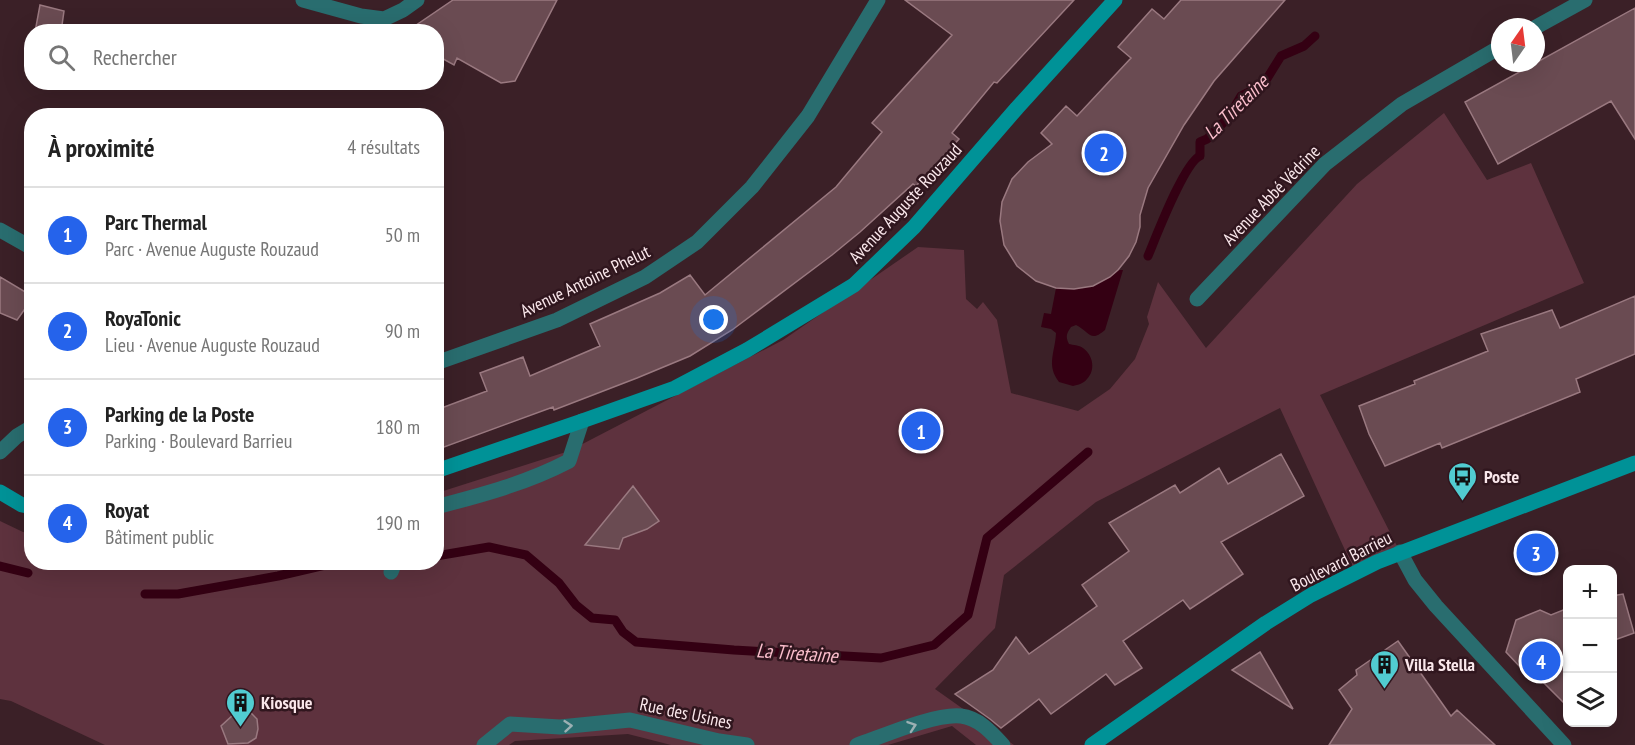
<!DOCTYPE html>
<html lang="fr">
<meta charset="utf-8">
<style>
:root{--surface:#fff;--page:#f2f2f2;--text:#222;--muted:#767676;--line:#e0e0e0;--accent:#2563eb}
body{margin:0;font-family:"PT Sans Narrow",sans-serif;background:var(--page);color:var(--text)}
.controls{position:absolute;right:18px;bottom:18px;display:grid;overflow:hidden;border-radius:12px;box-shadow:0 6px 24px #0002}
.controls button{width:54px;height:54px;display:grid;place-items:center;padding:0;border:0;border-bottom:2px solid var(--line);background:var(--surface);color:var(--text);font:30px sans-serif}
.compass{position:absolute;left:1491px;top:18px;width:54px;height:54px;border-radius:50%;background:var(--surface);box-shadow:0 6px 24px #0002;rotate:14deg}
.you{position:absolute;left:714px;top:320px;width:21px;height:21px;margin:-15px;border:4px solid #fff;border-radius:50%;background:#1a73e8;box-shadow:0 0 0 9px #1a73e833}
.badge{display:grid;place-items:center;width:39px;height:39px;border-radius:50%;background:var(--accent);color:#fff;font-size:20px;font-weight:700}
.pin{position:absolute;translate:-50% -50%;border:3px solid #fff;box-shadow:0 2px 6px #0006}
.list{margin:0;padding:0;list-style:none}
h2{display:flex;justify-content:space-between;align-items:center;height:78px;margin:0;padding:0 24px;font-size:26px}
h2 small{font-size:20px;font-weight:400;color:var(--muted)}
.list li{display:grid;grid-template-columns:39px 1fr auto;gap:18px;align-items:center;box-sizing:border-box;height:96px;padding:0 24px;border-top:2px solid var(--line)}
.list b{display:block;font-size:22px;white-space:nowrap}
.list p{margin:0;font-size:20px;white-space:nowrap;color:var(--muted)}
.list em{font-size:20px;font-style:normal;color:var(--muted)}
.icon{flex:none;width:33px;height:33px;fill:none;stroke:currentColor;stroke-width:2;stroke-linecap:round;stroke-linejoin:round}
.map{position:relative;flex:none;width:1635px;height:745px;overflow:hidden}
.search{position:absolute;background:var(--surface);box-shadow:0 6px 24px #0002;left:24px;top:24px;width:420px;height:66px;display:flex;align-items:center;gap:15px;box-sizing:border-box;padding:0 21px;border-radius:24px;color:var(--muted);font-size:22px}
.panel{position:absolute;background:var(--surface);box-shadow:0 6px 24px #0002;left:24px;top:108px;width:420px;height:462px;border-radius:24px}
.map>svg:first-child{display:block}
.green{fill:#5e323e}
.water{fill:#340013}
.lines{fill:none;stroke-linecap:round;stroke-linejoin:round}
.stream{stroke:#340013;stroke-width:9}
.building{fill:#6a4b52;stroke:#9a7980;stroke-width:1.5}
.minor{stroke:#296d6f;stroke-width:15}
.secondary{stroke:#009297;stroke-width:15}
.oneway{stroke:#9cb0b3}
.labels{text-anchor:middle;dominant-baseline:central;stroke-width:5;stroke-linejoin:round;paint-order:stroke}
.street-label{font-size:18px;fill:#fae7eb;stroke:#30161e}
.poi-label{font-size:18px;font-weight:bold;fill:#fae7eb;stroke:#30161e;text-anchor:start}
.water-label{font-size:20px;font-style:italic;fill:#fbbecc;stroke:#30161e}
</style>
<div class="map">
<svg width="1635" height="745" viewBox="0 0 1635 745">
<rect width="100%" height="100%" fill="#3b2027"/>
<path class="green" d="M1444,113l43,67 44,-17 53,120 -264,112 80,157 -45,20 -75,-164 -184,94 -92,73 -9,53 -60,61 79,56h-38l-24,-19 -64,19h-217l-43,-11 -113,7 -6,4h-404l-94,-44 -11,-2v-178l23,11 8,1 1,29h404l1,-69 132,-42 214,-111 135,-93 46,3 2,49 11,10 6,-7 14,18 14,73 67,18 32,-22 25,-30 14,-35 -2,-7 11,-35 48,66 151,-164z"/>
<path class="water" d="M1118,270h5l-18,60c-15,13 -15,2 -29,-5l-5,2c-4,6 -6,9 -2,17 4,1 10,1 14,4 10,7 13,22 4,31 -3,4 -9,6 -14,7l-14,-4c-13,-17 -4,-29 -3,-49l-5,-4 -10,-2 3,-14 7,1 5,-26c23,4 45,-3 62,-18z"/>
<g class="lines">
<path class="stream" d="M1148,256c8,-19 36,-93 52,-100v-14l7,-3 21,-21 13,-22 22,-11 18,-29 23,-10 11,-10
M436,556l53,-9 37,8 33,28 17,22 16,13 23,2 8,12 13,10 98,8 147,8 53,-13 34,-30 19,-77 101,-86
M0,566l28,7
M145,594h33l100,-18 60,-14"/>
</g>
<path class="building" d="M453,0h104l-42,81 -14,2 -44,-25 -3,7 -18,-10v-23h-30z
M905,0h169l-77,83 -3,-1 -42,51 7,6 -43,47 -3,-2 -53,48 -28,23 -100,75 -42,26 -53,22 -83,32 -1,-3 -117,43v-40l51,-19 -7,-18 43,-16 7,19 70,-30 -10,-22 70,-31 30,-18 15,20 131,-108 46,-55 -10,-9 80,-88z
M1181,0h104l-71,81 -30,44 -36,63 -8,27v12l-4,15 -7,14 -11,14 -8,7 -17,9 -19,3 -18,-1 -20,-7 -19,-15 -13,-21 -4,-24 2,-19 10,-23 16,-17 24,-18 -11,-11 25,-27 11,10 54,-58 -13,-11 34,-38 12,10z
M40,5l24,6 -3,21h-26z
M1635,8v131l-24,-38 -113,63 -33,-62z
M0,277l32,19v3l-15,21 -17,-7z
M1635,296v58l-59,25 4,13 -138,56 -2,-5 -55,23 -16,-32 -10,-28 56,-22 -1,-3 74,-30 -7,-17 71,-24 8,18z
M1281,454l23,42 -83,46 22,32 -53,35 -7,-9 -60,41 19,27 -27,17 -9,-11 -55,40 -12,-15 -38,29 -11,-9 -35,-25 38,-24 23,-33 13,17 68,-48 -15,-21 47,-34 -20,-28 66,-38 5,8 39,-25 9,16z
M633,486l26,35 -12,8 -24,9 -4,11 -34,-4z
M1623,594l11,39 -22,8v-45z
M1568,608v99l-25,-25 -5,-12 -16,-1 -16,-17 10,-32 24,-10 11,5z
M1398,641l53,75 6,-6 38,35h-166l23,-36 -13,-19 18,-15 -1,-5z
M1260,652l33,57 -61,-39z
M244,712l7,1 6,6 1,10 -2,9 -8,5 -20,1 -7,-18 12,-11z"/>
<g class="lines">
<path class="minor" d="M303,0l58,16 23,3 19,-9 14,-10
M1536,27l49,-27
M0,230l32,18
M1197,299l128,-135 77,-60 98,-57
M436,363l121,-43 88,-43 52,-35 55,-55 56,-71 70,-116
M0,452l17,-16 15,-9
M436,507c46,-12 91,-24 133,-46l13,-40
M1400,552l15,28 21,26 128,139
M391,572l4,-10
M484,745l26,-21 50,3 70,-7 89,21 28,4
M857,745c26,-9 79,-32 104,-29 18,2 31,17 42,29"/>
<path class="secondary" d="M436,471l146,-50 93,-33 72,-38 107,-65 60,-58 103,-119 98,-108
M0,492l22,13 10,2
M1092,745l174,-122 45,-28 66,-33 258,-99"/>
</g>
<defs><path id="oneway-chevron" d="M-2-3.5L2.5 0L-2 3.5" fill="none" stroke-width="1.6" stroke-linecap="round" stroke-linejoin="round" transform="scale(1.5)"/></defs>
<g class="oneway">
<use href="#oneway-chevron" transform="translate(568 726) rotate(-5)"/>
<use href="#oneway-chevron" transform="translate(912 726) rotate(-19)"/>
</g>
<defs>
<symbol id="bus-pin" viewBox="-11 -11 22 30"><path d="M0 17L-7.5 6A9.5 9.5 0 1 1 7.5 6Z" fill="#51ccd1" stroke="#30161e"/><path d="M-5-6H5V4H4V6H2V4H-2V6H-4V4H-5ZM-3.5-4V0h7V-4ZM-3.5 1.2v1.5H-2V1.2ZM2 1.2v1.5H3.5V1.2Z" fill="#111"/></symbol>
<symbol id="building-pin" viewBox="-11 -11 22 30"><path d="M0 17L-7.5 6A9.5 9.5 0 1 1 7.5 6Z" fill="#51ccd1" stroke="#30161e"/><path d="M-4-6H4V6H1V3H-1V6H-4ZM-2.5-4.3h1.7v1.8h-1.7ZM.8-4.3h1.7v1.8H.8ZM-2.5-1h1.7V.8h-1.7ZM.8-1h1.7V.8H.8Z" fill="#111"/></symbol>
</defs>
<g fill-rule="evenodd">
<use href="#bus-pin" x="1446" y="460" width="33" height="45"/>
<use href="#building-pin" x="1368" y="648" width="33" height="45"/>
<use href="#building-pin" x="224" y="686" width="33" height="45"/>
</g>
<g class="labels">
<g class="street-label">
<text transform="translate(1271 195) rotate(-46)">Avenue Abbé Védrine</text>
<text transform="translate(905 203) rotate(-47)">Avenue Auguste Rouzaud</text>
<text transform="translate(585 281) rotate(-26)">Avenue Antoine Phelut</text>
<text transform="translate(1341 561) rotate(-27)">Boulevard Barrieu</text>
<text transform="translate(686 713) rotate(12)">Rue des Usines</text>
</g>
<g class="poi-label">
<text x="1484" y="476">Poste</text>
<text x="1405" y="664">Villa Stella</text>
<text x="261" y="702">Kiosque</text>
</g>
<g class="water-label">
<text transform="translate(1236 107) rotate(-45)">La Tiretaine</text>
<text transform="translate(797 653) rotate(4)">La Tiretaine</text>
</g>
</g>
</svg>
<div class="controls">
<button>+</button>
<button>−</button>
<button><svg class="icon" aria-label="layers" viewBox="0 0 24 24"><path d="M12 4l9 5-9 5-9-5zM3 14l9 5 9-5"/></svg></button>
</div>
<svg class="compass" viewBox="-18 -18 36 36"><path d="M0-13l5 13h-10z" fill="#e53935"/><path d="M0 13l5-13h-10z" fill="#767676"/></svg>
<div class="you"></div>
<div class="pin badge" style="left:921px;top:431px">1</div>
<div class="pin badge" style="left:1104px;top:153px">2</div>
<div class="pin badge" style="left:1536px;top:553px">3</div>
<div class="pin badge" style="left:1541px;top:661px">4</div>
<div class="search"><svg class="icon" aria-label="search" viewBox="0 0 24 24"><circle cx="10" cy="10" r="6"/><path d="M15 15l6 6"/></svg>Rechercher</div>
<section class="panel">
<h2>À proximité<small>4 résultats</small></h2>
<ul class="list">
<li><span class="badge">1</span><div><b>Parc Thermal</b><p>Parc · Avenue Auguste Rouzaud</p></div><em>50 m</em></li>
<li><span class="badge">2</span><div><b>RoyaTonic</b><p>Lieu · Avenue Auguste Rouzaud</p></div><em>90 m</em></li>
<li><span class="badge">3</span><div><b>Parking de la Poste</b><p>Parking · Boulevard Barrieu</p></div><em>180 m</em></li>
<li><span class="badge">4</span><div><b>Royat</b><p>Bâtiment public</p></div><em>190 m</em></li>
</ul>
</section>
</div>
